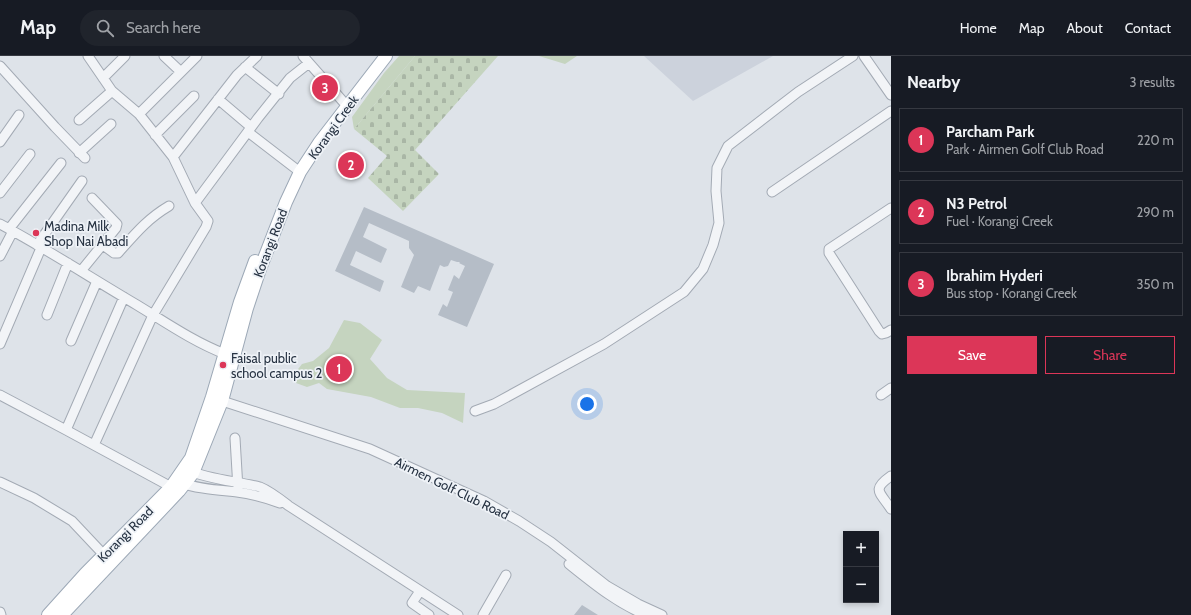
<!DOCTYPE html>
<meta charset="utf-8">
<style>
:root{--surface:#171b24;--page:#20242c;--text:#f1f3f6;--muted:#9ea1a6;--line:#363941;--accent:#dc3658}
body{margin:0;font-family:Cabin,sans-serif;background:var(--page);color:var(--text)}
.controls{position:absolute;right:12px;bottom:12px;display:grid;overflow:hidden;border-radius:0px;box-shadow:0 2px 6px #0003}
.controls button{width:36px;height:36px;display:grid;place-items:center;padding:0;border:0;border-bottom:1px solid var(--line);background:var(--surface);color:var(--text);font:20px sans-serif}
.you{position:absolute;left:587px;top:348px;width:14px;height:14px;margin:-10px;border:3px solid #fff;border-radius:50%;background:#1a73e8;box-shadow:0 0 0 6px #1a73e833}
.badge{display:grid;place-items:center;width:26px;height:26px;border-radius:50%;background:var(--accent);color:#fff;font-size:13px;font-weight:700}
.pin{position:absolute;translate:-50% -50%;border:2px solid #fff;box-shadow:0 1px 4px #0006}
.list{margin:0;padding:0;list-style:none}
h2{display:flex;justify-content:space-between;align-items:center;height:52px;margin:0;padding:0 16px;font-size:17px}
h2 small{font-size:13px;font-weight:400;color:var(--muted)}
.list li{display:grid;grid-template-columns:26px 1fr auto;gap:12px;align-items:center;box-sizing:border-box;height:64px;margin:0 8px 8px;padding:0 8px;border:1px solid var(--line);border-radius:0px}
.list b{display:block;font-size:15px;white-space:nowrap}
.list p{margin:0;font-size:13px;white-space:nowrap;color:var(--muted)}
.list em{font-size:13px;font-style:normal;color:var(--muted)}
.actions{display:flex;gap:8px;padding:12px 16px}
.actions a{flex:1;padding:9px 0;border:1px solid var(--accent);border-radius:0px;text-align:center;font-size:14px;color:var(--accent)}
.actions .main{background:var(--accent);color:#fff}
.icon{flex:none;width:22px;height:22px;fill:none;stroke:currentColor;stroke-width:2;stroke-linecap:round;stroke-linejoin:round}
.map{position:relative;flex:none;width:891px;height:559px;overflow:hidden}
header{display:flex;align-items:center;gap:24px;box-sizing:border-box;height:56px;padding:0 20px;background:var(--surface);border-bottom:1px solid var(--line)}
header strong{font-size:19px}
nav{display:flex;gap:22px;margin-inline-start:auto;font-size:14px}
.search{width:280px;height:36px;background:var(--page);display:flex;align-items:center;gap:10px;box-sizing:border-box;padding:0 14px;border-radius:22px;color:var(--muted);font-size:15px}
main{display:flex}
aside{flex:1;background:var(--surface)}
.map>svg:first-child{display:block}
.built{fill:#ccd2dc}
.green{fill:#c5d4bf}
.cemetery{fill:url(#cemetery-stones)}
.building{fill:#b5bdc7}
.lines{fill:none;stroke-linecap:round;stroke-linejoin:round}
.minor-casing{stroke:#a3aab4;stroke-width:11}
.major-casing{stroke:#9ca8b6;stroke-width:14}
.minor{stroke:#f2f4f7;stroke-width:9}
.major{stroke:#fff;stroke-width:12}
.poi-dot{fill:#dc3658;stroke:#eef2f7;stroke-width:1.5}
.labels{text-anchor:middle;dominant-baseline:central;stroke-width:3.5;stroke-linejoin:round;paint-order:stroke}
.street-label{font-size:13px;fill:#263242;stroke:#eef2f7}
.poi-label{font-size:13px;fill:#263242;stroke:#eef2f7;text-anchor:start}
</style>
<header>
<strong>Map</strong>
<div class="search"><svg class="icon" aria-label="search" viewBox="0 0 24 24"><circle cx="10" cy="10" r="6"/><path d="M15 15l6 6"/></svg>Search here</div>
<nav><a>Home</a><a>Map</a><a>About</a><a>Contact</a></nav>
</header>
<main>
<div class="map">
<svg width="891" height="559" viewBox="0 0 891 559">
<defs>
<pattern id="cemetery-stones" width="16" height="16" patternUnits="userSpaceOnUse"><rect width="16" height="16" fill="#c5d4bf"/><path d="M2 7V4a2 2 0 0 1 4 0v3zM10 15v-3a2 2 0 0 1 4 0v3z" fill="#a9b6a5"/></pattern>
</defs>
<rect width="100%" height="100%" fill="#dee3e9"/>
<path class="built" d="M644,0h129l-80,45z"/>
<path class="green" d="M399,0h16l-61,73 -2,-12 32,-44z
M539,0h38l-12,8z
M344,264l16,3 22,17 -12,19 17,19 20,12 58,3 -2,30 -21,-10 -24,-5h-18l-29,-11 -44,-8 -8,-6 -12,4 -11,-4 -1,-10 7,-9 11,-3 16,-13z"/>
<path class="cemetery" d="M415,0h83l-83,94 24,24 -36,37 -35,-33 19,-22 -33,-27z"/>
<path class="building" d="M364,151l130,57 -27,63 -29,-12 5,-11 4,3 6,-15 -5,-2 6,-15 5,4 6,-13 -6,-3 1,-1h-3l-6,-2 -3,6 -4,1 -4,-2 -10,26 -12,-5 -4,7 -13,-6 13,-32 -5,-7v-7l-40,-18 -6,14 24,12 -6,14 -25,-12 -6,14 34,16 -4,11 -45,-21z
M582,549l16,10h-24z"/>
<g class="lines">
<defs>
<path id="minor" d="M88,0l24,35 27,23 34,43 22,46 13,18 -2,6 -53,88 -59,130
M164,0l17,16
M303,0l44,50
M864,0l27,39
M0,10l55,61 30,31
M245,11l34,27
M103,22l22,-22
M218,43l33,28
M139,58l58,-58
M79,64l33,-29
M248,76l52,40
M155,79l39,-39
M0,86l19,-27
M79,97l32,-29
M173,101l64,-82 20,-19
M772,136l119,-81
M0,137l30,-39
M195,147l63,-85 32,-40 19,-15
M891,152l-62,41v4l50,78 3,3 4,-1 5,-3
M0,168c47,25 91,54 137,81 28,17 57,37 88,49
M9,173l52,-66
M37,189l45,-64
M103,189l11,8h4c17,-19 29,-34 51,-47
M0,200l13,-25
M81,215l35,-43 1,-4 -25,-26
M47,259l21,-52
M71,285l26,-60
M0,288l41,-96
M0,339l66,35 109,59
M881,339l10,-7
M216,343l154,50 114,52 35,20 32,21 56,44 31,18 24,11
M475,355l19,-7 110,-60 80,-52 19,-23 10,-24 6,-22 -3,-32 1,-23 11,-22 70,-54 55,-36
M66,374l58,-133
M235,382l3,51
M187,414c24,10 49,11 73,17 10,4 20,12 29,19l169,109
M891,420c-20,14 -11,16 0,33
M0,426l34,16 38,23 32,34
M179,426c18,7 39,8 58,10 15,2 29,6 43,11
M569,508c25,20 48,39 77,51
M420,535l-8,12 17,12
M0,556l1,3
M483,559l23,-40"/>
<path id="major" d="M48,559l37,-41 86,-87 20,-29 21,-61 28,-95 15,-41
M62,559l117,-124 14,-18 29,-72 25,-93 13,-39 26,-67 14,-30 19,-29 67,-87"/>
</defs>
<use href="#minor" class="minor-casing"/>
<use href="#major" class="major-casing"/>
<use href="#minor" class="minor"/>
<use href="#major" class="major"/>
</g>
<g class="poi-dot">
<circle cx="36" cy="177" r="4"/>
<circle cx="223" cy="309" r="4"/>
</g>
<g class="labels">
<g class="street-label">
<text transform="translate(333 71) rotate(-54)">Korangi Creek</text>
<text transform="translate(270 187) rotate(-69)">Korangi Road</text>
<text transform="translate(452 432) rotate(26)">Airmen Golf Club Road</text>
<text transform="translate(125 478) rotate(-45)">Korangi Road</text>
</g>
<g class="poi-label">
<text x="44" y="170">Madina Milk<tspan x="44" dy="15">Shop Nai Abadi</tspan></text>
<text x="231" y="302">Faisal public<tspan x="231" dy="15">school campus 2</tspan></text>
</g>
</g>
</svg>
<div class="controls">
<button>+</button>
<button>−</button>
</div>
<div class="you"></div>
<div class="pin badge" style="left:339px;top:313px">1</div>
<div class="pin badge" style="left:351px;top:109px">2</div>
<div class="pin badge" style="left:325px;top:32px">3</div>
</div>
<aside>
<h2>Nearby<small>3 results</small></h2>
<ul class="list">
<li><span class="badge">1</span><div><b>Parcham Park</b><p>Park · Airmen Golf Club Road</p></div><em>220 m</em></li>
<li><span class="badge">2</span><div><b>N3 Petrol</b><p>Fuel · Korangi Creek</p></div><em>290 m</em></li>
<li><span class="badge">3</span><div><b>Ibrahim Hyderi</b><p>Bus stop · Korangi Creek</p></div><em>350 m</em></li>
</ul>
<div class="actions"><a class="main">Save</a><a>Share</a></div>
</aside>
</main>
